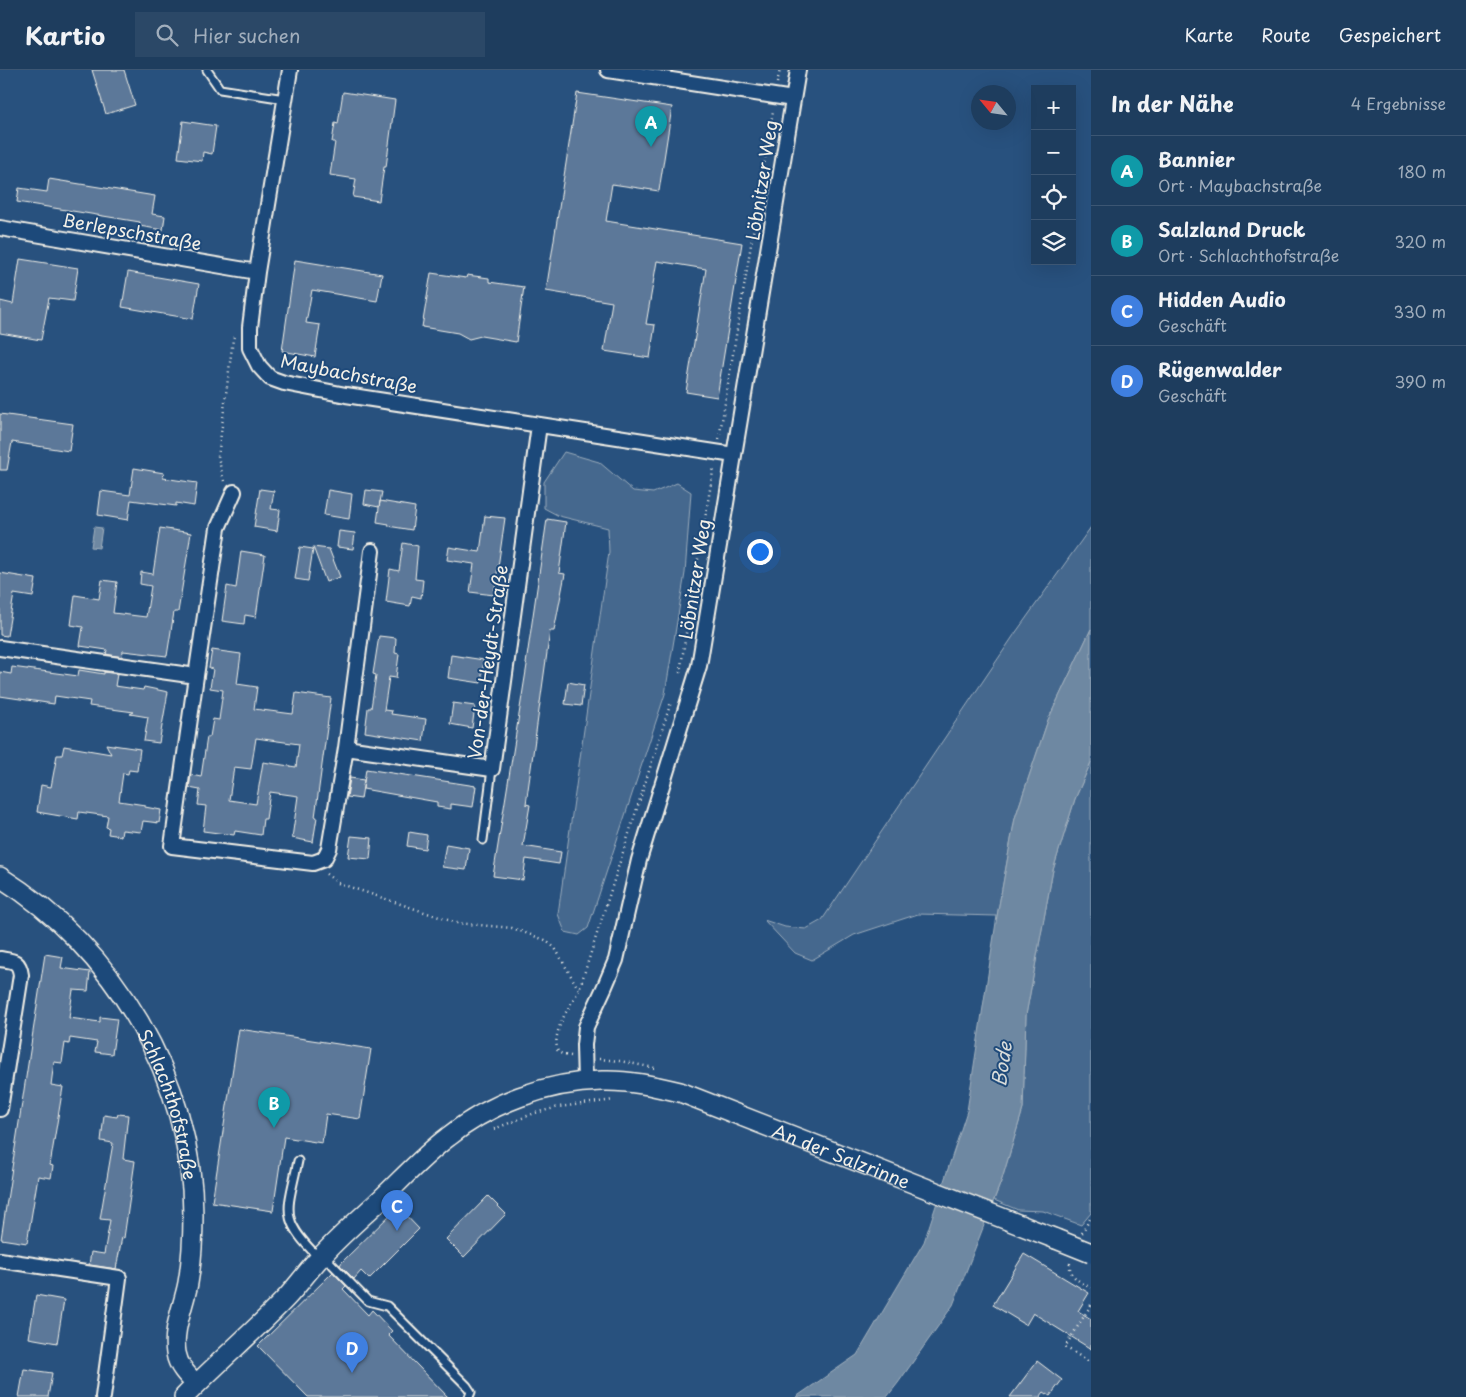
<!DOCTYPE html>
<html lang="de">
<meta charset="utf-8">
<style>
:root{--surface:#1e3d5e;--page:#2b4867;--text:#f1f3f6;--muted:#a1aebc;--line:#3c5673;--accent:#8bbbb9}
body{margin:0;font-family:"Playpen Sans",sans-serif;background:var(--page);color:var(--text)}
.controls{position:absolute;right:15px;top:15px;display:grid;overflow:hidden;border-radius:0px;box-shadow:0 5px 20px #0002}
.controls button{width:45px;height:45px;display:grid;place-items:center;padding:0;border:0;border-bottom:1px solid var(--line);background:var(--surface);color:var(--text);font:25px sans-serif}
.compass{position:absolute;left:971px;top:15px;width:45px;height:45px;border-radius:50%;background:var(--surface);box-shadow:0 5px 20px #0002;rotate:299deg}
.you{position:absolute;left:759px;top:481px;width:18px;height:18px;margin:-12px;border:4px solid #fff;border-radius:50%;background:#1a73e8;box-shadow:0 0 0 8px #1a73e833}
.badge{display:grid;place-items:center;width:32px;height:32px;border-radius:50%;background:var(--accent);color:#fff;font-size:16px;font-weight:700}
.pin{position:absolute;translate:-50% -41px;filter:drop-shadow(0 1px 2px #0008)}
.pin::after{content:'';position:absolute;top:26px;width:18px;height:15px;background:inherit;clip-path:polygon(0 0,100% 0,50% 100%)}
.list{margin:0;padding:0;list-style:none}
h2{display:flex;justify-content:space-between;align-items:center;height:65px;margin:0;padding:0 20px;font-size:21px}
h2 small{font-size:16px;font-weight:400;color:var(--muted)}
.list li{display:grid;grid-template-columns:32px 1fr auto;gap:15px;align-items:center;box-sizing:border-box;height:70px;padding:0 20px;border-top:1px solid var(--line)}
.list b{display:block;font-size:19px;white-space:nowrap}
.list p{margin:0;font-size:16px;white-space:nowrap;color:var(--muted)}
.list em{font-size:16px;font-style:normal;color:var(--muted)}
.icon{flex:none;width:28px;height:28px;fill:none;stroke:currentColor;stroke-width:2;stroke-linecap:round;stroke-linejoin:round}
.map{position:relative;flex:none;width:1091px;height:1327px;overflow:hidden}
header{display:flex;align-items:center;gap:30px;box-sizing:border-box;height:70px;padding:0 25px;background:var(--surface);border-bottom:1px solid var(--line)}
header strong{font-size:24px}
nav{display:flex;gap:28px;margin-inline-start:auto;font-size:18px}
.search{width:350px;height:45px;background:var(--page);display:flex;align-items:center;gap:12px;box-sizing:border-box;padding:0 18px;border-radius:0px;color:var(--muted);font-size:19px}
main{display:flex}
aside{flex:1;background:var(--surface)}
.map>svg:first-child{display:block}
.green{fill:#45688e;stroke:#9cacbb}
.water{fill:#6e88a2;stroke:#a4b2be}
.building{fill:#5b7899;stroke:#f4f1e8;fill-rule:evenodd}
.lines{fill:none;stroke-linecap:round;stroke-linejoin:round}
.lane-casing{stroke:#f4f1e8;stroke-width:11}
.street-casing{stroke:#f4f1e8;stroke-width:18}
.secondary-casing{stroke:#f4f1e8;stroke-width:22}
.path{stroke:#f4f1e8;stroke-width:2.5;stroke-dasharray:1 4;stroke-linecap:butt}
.lane{stroke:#1f4a7a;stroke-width:7}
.street{stroke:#1f4a7a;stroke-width:14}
.secondary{stroke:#1f4a7a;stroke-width:19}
.secondary-bridge-casing{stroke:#f4f1e8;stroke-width:22;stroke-linecap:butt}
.secondary-bridge{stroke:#1f4a7a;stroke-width:19}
.labels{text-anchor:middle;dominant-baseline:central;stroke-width:4;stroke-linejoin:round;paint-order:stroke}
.street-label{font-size:18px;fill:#f4f1e8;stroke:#1f4a7a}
.water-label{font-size:19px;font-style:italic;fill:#d9dcda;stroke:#1f4a7a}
</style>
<header>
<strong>Kartio</strong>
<div class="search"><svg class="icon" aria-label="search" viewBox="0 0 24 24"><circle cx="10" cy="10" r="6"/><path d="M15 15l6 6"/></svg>Hier suchen</div>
<nav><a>Karte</a><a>Route</a><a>Gespeichert</a></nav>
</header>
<main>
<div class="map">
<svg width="1091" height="1327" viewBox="0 0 1091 1327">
<rect width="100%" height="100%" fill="#28517e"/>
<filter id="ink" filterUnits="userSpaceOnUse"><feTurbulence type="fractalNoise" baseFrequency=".02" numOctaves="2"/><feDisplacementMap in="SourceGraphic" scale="10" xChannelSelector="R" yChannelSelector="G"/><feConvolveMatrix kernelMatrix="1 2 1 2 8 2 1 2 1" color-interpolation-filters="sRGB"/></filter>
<g filter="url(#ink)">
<path class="green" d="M564,382l35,10 34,29 20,2 24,-10 14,9 -6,81 -20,121 -77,234 -9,7 -14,-3 -7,-18 51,-362 -1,-24 -49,-12 -15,-8v-26z
M1091,457v102l-43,91 -33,98 -18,98 -79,-2 -64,21 -42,25 -17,-7 -31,-33 21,7 21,2 16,-9 192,-285z
M1091,692v451l-10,12 -38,-14 -25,-1 -24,-10 8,-21 21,-70 3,-94 27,-145 22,-71z"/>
<path class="water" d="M94,457l8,1 -3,20 -8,-1z
M1091,559v133l-16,37 -22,71 -27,145 -3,94 -21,70 -49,126 -55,78 -11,14h-91l61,-42 67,-113 43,-131 30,-195 18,-98 33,-98z"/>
<path class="building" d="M92,0h32l11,35 -29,9z
M343,22l52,8 -9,67h-2l-5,34 -26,-4 3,-18 -26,-4 5,-33h-3l3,-19 3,1z
M577,23l95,14 -13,84 -47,-7 -6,37 136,22 -25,154 -31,-5 20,-123 -49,-8 -11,63 9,1 -5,33 -46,-7 8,-49 -66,-11z
M183,51l33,5 -4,28 -9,-2 -1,9 -24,-3z
M49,109l106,17 -3,18 13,2 -2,14 -24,-4 1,-4 -123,-20 2,-14 28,4z
M20,189l58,9 -5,33 -24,-3 -8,42 -41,-7v-32l13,3z
M295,190l87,14 -5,27 -65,-11 -6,33 14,2 -5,32 -33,-6z
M128,202l71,12 -6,35 -71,-12z
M431,203l35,5 1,-3 22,3v4l35,5 -8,55 -35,-6 -12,3 -11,-6 -36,-6z
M0,344l73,10 -4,27 -57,-9 -5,28h-7z
M134,398l30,5 -1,5 34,5 -3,23 -18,-3v3l-45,-6 -3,20 -30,-5 3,-24 29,4z
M260,419l14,2 -3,18 9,1 -3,21 -23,-4z
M328,420l24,4 -3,25 -25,-4z
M366,420l16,2 -3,15 -15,-3z
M380,431l35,6 -3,23 -24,-4 1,-2 -12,-2z
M485,446l20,2 -11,77 -24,-3 4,-28 -27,-4 2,-13 31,5z
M547,449l19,3 -7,51 6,1 -11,57h-4l-24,173 4,1 -7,41 38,6 -2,12 -33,-5 -3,21 -30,-4 34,-211 -1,-1z
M160,458l31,5 -13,79h-4l-7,44 -44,-5 -1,6 -16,-3 1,-4 -27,-4 3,-19 -12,-2 4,-30 24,4 3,-19 15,2 -4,31 33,4 5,-31 -11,-2 1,-12 12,2z
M339,461l16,2 -2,16 -16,-2z
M403,473l15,3 -3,33 8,1 -2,18 -9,-2 -2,10 -24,-4 4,-33 9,2z
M300,477l13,2 -5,32 -13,-2z
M313,477l16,2 11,28 -14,5z
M241,481l24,4 -9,62 -11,-2 -1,9 -22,-3 5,-35 9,2z
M0,503l36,6 -3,18 -19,-3 -7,42 -7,-1z
M379,566l17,2 -1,15 4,1 -3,24 -7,-1 -5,33 8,1 -1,3 35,5 -3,22 -58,-9 3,-24h3l5,-33 -3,-1z
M212,580l29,4 -4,30 20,3 -3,22 39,5 3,-21 35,5 -16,119h2l-4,25 -21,-4 6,-42 -28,-4 -4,27h-3l-2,16 -26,-4 -1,4 -31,-4 3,-25 -8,-1 2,-15 -11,-2 2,-13 10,2 6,-40h3l3,-18 6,1 4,-30 -13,-2 3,-19 -4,-1zM256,668l43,6 -3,23 -33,-5 -7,42 -27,-4 5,-33 17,2z
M451,585l33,5 -3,23 -33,-5z
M12,597l66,9 1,-6 25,4v-2l13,2 -2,12 28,4 1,-3 24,5 -9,51 -15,-2 4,-24 -18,-3 4,-2 -45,-6 1,-5 -35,-5 -1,8 -54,-8v-24l11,2z
M568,612l16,3 -3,21 -16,-2z
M453,633l22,3 -3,22 -22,-4z
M106,674l34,5 -3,22 -8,-1 -1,4 -5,-1 -4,28 26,4v2l16,3 -2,13 -16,-2 -2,11 -19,-2 -1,6 -13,-2 1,-6 -3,-1 2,-11 -29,-4 -1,7 -41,-7 4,-27 10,2 6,-32h5l2,-9 47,8z
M366,699l110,17 -3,21 -22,-3v5l-14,-2v-5l-74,-13z
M350,708l14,2 -3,19 -14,-2z
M409,762l18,3 -2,14 -18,-3z
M351,766l21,2 -2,21 -22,-2z
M446,774l23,4 -3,22 -24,-3z
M45,884l18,3 -2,11 29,4 -2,19 -15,-1 -4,28 31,4v-5l17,2 -5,35 -17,-2 2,-10 -27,-4 -1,6 -4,-1 -3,20 -8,-1 -3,23 12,2 -13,78 3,1 -2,12 -13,-2 -11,67 -26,-4z
M239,959l132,20 -11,70 -34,-5 -4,29 -38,-6 -11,74 -61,-9z
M118,1044l10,1 -5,44 12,2 -11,77 -2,-1 -6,32 -27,-4 2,-13 13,2 6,-34 -10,-1 13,-76 -12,-2 3,-26 13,2z
M488,1126l18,18 -42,43 -18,-18z
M398,1137l21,22 -50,50 -8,-8 -7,8 -14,-14 2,-3z
M1024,1184l65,39 -11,18 13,8v30l-58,-36 -7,12 -33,-20z
M333,1202l13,14 -3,3 25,26 4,-5 20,21 -4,4 60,62h-140l-50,-51z
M36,1225l28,5 -7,43 -28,-5z
M1037,1291l25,19 -12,16 -6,-4 -4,5h-30z
M24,1299l28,4 -4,24h-29z"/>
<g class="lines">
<defs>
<path id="lane" d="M207,0l13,19 65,10
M483,770l9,-71
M298,1091c-11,52 -19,57 21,97
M323,1185l45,46 19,5 80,80 4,6 -2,5"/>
<path id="street" d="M290,0l-33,202 -7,55v21l9,18 11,12 14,5 62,12 388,60
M608,0l185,29
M0,158l257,44
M0,578l196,28 -24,170 141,17 11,-4 5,-10 17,-101 146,21 47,-344
M196,606l22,-148 16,-36
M346,678l26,-197
M0,889c13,2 19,1 21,16l-21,134
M585,1012l-1,-37 2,-18 19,-41 11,-26 23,-100 60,-194 99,-596
M0,1190l119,18 -16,119"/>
<g id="secondary">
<path id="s1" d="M0,807c114,71 193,203 193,338 0,23 -1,45 -5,68 -4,22 -16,47 -12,70 2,13 11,22 20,31"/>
<path id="s2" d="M184,1327c33,-34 70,-65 103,-100 11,-12 21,-26 32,-38 18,-21 41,-40 62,-60 22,-21 43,-44 67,-62 42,-34 99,-55 154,-56 26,-1 53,5 78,11l376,147"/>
</g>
</defs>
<use href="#lane" class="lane-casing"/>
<use href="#street" class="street-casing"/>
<use href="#secondary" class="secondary-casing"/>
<path class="path" d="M777,13l3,-13
M719,369l54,-328
M224,411l-6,-24 15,-118 2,-6
M680,603l11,-73 23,-134
M326,804l12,9 119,40 55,5 33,12 10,8 24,42
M571,986l-7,-1 -6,-3c-7,-21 11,-44 21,-62l92,-288
M599,989l21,2 35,7
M494,1059l41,-16 24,-6 55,-7
M1082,1163l9,-16
M1070,1193c-2,13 11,20 21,25
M1091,1235l-26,42 26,16"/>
<use href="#lane" class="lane"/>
<use href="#street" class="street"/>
<use href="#secondary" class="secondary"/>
<defs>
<path id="secondary-bridge" d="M1056,1169l35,14"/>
</defs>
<use href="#secondary-bridge" class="secondary-bridge-casing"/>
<use href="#secondary-bridge" class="secondary-bridge"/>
</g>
</g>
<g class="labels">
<g class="street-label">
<text transform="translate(761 110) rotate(-81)">Löbnitzer Weg</text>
<text transform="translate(132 161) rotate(10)">Berlepschstraße</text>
<text transform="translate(349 303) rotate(11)">Maybachstraße</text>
<text transform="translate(694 509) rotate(-81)">Löbnitzer Weg</text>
<text transform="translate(487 592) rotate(-82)">Von-der-Heydt-Straße</text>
<text stroke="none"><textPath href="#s1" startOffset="291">Schlachthofstraße</textPath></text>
<text stroke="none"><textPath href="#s2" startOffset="790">An der Salzrinne</textPath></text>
</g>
<g class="water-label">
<text transform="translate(1001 994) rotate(-81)">Bode</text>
</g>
</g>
</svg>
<div class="controls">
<button>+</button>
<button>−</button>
<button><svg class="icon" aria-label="locate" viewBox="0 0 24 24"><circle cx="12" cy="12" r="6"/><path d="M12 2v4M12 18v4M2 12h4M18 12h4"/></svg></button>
<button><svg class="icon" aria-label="layers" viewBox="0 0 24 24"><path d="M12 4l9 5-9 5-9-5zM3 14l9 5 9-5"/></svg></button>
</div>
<svg class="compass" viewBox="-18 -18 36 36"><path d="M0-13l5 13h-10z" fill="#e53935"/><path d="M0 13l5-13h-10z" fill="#a1aebc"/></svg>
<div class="you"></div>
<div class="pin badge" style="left:651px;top:77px;background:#0f9aa8">A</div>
<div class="pin badge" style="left:274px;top:1058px;background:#0f9aa8">B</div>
<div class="pin badge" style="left:397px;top:1161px;background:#3f7fe0">C</div>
<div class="pin badge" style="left:352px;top:1303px;background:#3f7fe0">D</div>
</div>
<aside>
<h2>In der Nähe<small>4 Ergebnisse</small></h2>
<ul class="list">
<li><span class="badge" style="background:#0f9aa8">A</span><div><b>Bannier</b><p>Ort · Maybachstraße</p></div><em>180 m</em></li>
<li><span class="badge" style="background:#0f9aa8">B</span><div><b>Salzland Druck</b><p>Ort · Schlachthofstraße</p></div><em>320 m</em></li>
<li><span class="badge" style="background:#3f7fe0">C</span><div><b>Hidden Audio</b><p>Geschäft</p></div><em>330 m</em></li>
<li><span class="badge" style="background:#3f7fe0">D</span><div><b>Rügenwalder</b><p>Geschäft</p></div><em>390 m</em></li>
</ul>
</aside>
</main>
